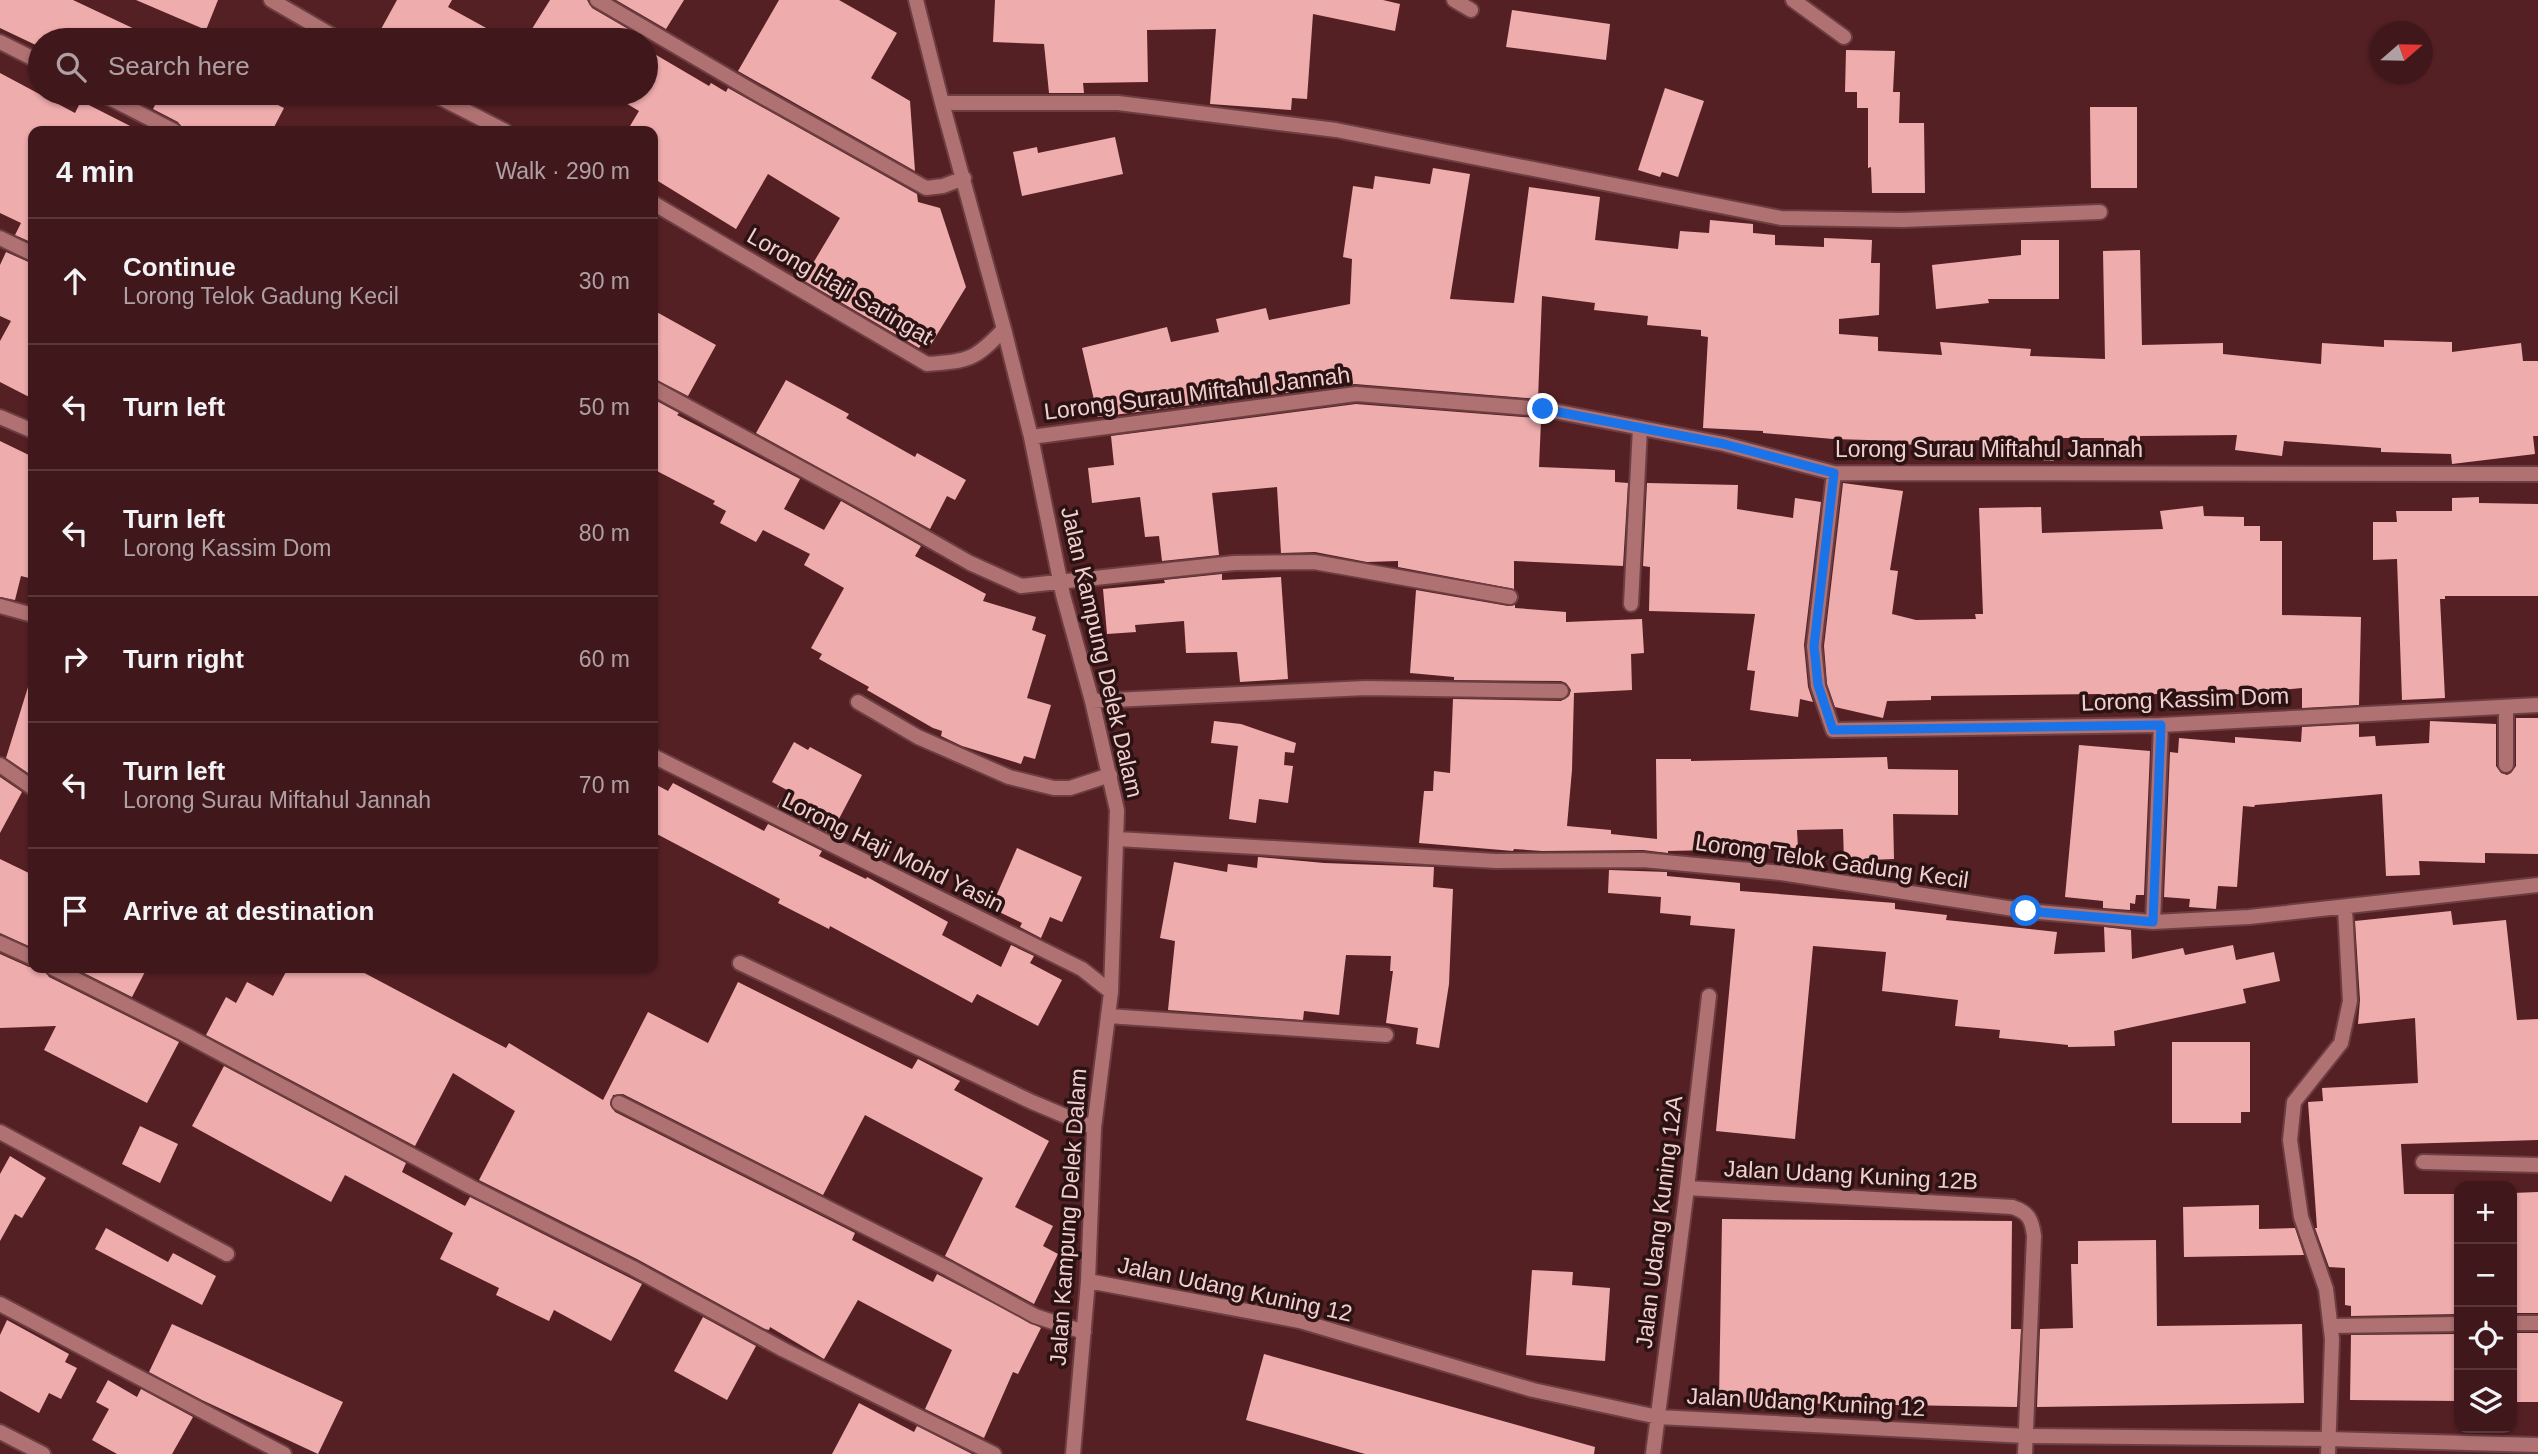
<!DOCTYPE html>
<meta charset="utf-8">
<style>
:root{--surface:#40181b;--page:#4b2528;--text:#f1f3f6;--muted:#aea0a3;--line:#59373a}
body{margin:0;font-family:Helvetica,sans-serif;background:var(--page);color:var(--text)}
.controls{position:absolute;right:21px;bottom:21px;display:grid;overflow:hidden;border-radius:14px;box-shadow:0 2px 5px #0004}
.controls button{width:63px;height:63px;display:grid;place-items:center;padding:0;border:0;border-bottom:2px solid var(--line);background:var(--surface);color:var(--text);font:35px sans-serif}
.compass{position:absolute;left:2370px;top:21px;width:63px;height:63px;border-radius:50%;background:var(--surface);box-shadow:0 2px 5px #0004;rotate:70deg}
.stop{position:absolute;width:21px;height:21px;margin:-16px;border:5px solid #1a73e8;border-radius:50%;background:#fff}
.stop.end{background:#1a73e8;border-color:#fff;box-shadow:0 2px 7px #0008}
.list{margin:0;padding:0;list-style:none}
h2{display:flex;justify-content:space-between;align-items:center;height:91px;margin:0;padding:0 28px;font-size:30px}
h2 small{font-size:23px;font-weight:400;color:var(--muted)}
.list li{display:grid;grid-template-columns:46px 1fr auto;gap:21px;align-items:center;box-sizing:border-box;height:126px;padding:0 28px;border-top:2px solid var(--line)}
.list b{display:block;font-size:26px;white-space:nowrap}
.list p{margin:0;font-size:23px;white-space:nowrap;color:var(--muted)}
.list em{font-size:23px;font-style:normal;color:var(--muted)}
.icon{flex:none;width:38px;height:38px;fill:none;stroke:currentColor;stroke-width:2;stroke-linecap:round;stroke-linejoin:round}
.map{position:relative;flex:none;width:2538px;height:1454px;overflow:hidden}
.search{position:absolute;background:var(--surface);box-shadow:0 2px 5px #0004;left:28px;top:28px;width:630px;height:77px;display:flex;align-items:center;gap:18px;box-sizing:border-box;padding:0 24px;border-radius:38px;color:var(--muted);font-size:26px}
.panel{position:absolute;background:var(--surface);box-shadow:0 2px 5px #0004;left:28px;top:126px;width:630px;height:847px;border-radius:14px}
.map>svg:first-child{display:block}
.building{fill:#efacad}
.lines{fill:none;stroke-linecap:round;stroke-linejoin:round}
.lane-casing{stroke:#6c3e42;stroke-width:18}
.street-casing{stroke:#6c3e42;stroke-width:18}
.lane{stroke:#af7172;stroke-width:14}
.street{stroke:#af7172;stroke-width:14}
.route{stroke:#1a73e8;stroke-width:9}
.labels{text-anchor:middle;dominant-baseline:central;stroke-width:7;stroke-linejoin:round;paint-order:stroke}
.street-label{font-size:23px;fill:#f2cfce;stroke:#2b1314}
</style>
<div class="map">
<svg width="2538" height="1454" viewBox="0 0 2538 1454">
<rect width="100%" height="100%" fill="#552024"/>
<path class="building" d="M0,0h73l85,40h-118v7l-40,-19z
M136,0h82l-12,30z
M397,0h55l-4,7 60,33h-133z
M550,0h37l5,8 55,32h-122z
M616,0h68l-18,29z
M779,0h60l58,33 -26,45 39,23 5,70 -177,-100z
M995,0h388l17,4 -5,27 -82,-17 -6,85 -15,-1 -1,12 -81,-6 6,-75 -69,1 1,52 -65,1 1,10h-35l-5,-49 -51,-2z
M1512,10l98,14 -4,36 -100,-13z
M646,49l63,37 2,-3 15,9 2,-4 189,106 1,8 22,6 26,79 -36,59 -7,-4 -4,6 -116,-68 37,-62 -72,-44 -32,55 -83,-51v-47h-26l12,-20 -30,-18h37z
M1846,50l49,1 -2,41h7l-1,31h25l1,70h-53l-1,-26 -3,1v-60h-11v-16h-12z
M0,73l75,40 6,-12 59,30h-107v112l-18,-8 6,-12 -21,-10z
M1665,88l39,13 -26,76 -16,-5 -2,5 -22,-7z
M161,93h93l30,15 -12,23h-88l-6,-9 -25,-13z
M2090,107h47v81h-46z
M1115,137l8,37 -101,22 -9,-44 24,-5 1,6z
M1433,168l37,6 -20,125 64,4 15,-116 71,10 -5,43 83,9 2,-18 29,2 1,-13 43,4v9l22,2v10l49,2v-9l48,2 -1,23h9l-1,52 -40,4v15l39,3v14l64,4 -2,-13 91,7 -1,7 75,3 -2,-108 37,-1 2,95 81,-2v11l98,10 1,-21 62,4v-7l68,2v10l69,-9 2,18h15v75h-5l2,18 -83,10 -1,-10 -70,-2v-4l-97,-7 -2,15 -47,-6 2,-15 -97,1v10h-36v-8h-49l-1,23 -27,-2v-15l-52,-4 -1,9 -71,-5 1,-3 -71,-2 -70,-6v-2l-60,-3 5,-91 -7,-1v-6l-54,-5 1,-9 -54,-6 1,-7 -53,-7 -4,103 -183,-15 -257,33 -16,-69 85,-21 4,15 48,-10 -3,-13 50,-11 3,12 81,-16 2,-45 -9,-2 10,-71 20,3 2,-13 55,8z
M2021,240h38v59h-71l1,4 -53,6 -4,-44 89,-10z
M6,252l27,12v135l-33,-17v-41l11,-20 -11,-5v-51z
M653,310l63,35 -28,51 -35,-18z
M786,380l63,34 -3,4 69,39 2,-4 49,27 -11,20 -8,-4 -17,33 -174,-96z
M653,399l26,14 -2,2 123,64 -16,30 40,21 17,-29 80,45 -6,10 71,38 -3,7 53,16 -4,13 14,5 -19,63 24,7 -16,54 -11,-3 -3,8 -59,-18 -21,-10 1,-5 -9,-3 -66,-38 2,-3 -50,-28 3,-5 -11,-6 33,-60 -40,-23 6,-11 -47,-24 -7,12 -36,-19 6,-12 -13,-7 2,-3 -62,-32z
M1356,404l181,14v3h4l-2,46 76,3v12l13,1 -5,83 -109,-5v28l-116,-22v-6l-31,1 -52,-10 -34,1 -4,-66 -65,6 7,62 -57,6 -3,-25 -14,1 -5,-40 -48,6 -4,-35 26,-3 -3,-29z
M0,441l33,16v122l-12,-3 -6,24 -15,-3z
M1647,483l91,2 -1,24 56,9 2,-20 26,4 -17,143 4,42 5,15 -13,-3 -2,18 -48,-7 5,-39 -8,-1 8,-56 -106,-3 1,-44 -7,-1z
M1843,483l60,8 -13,79 8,1 -6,43 24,6 60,-1 -1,-5h8l-4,-106 62,-1 1,26 121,-4 -3,-18 43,-5 1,10 40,1v9h16v15h22v74l79,2 -2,88 -57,3v-20l-74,7 -1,-6 -127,9v-4l-169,2v4l-44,1 -4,17 -48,-11 -8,-23 -3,-38z
M2479,497v6l59,1v92h-93v3h-5l5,99 -43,2 -5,-141 -24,1v-38h24l-1,-11h56v-13z
M1222,574v6l59,-3 7,102 -48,3 -3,-30 -51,1 -2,-32 -49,4 1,7 -29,2 -4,-45 62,-6 -1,-3z
M1416,590l92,16 7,-1v3l51,4v10l76,-3 2,34 -13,1 1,36 -58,3 -2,77 -5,56 44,4v4l46,5 -1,-80h35v2l196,-4 1,12 70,1v45l-65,-1 1,45 -50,2 -1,-32 -46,1 1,18 -130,3v2l-25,-3 -101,1 -28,-2 -1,2 -94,-8 5,-52h9l1,-20 16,2 3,-74 108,2 8,-5 2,-6 -5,-7 -5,-2 -107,-1v-3l-44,-4z
M28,687l5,1v83l-2,4 -25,-17z
M2516,718h22v136l-53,-1v10l-66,-2 1,14 -34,1 -4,-82 -127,11 -1,2 -11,-1 -6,81 -19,-1 -2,23 -27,-2 1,-8 -26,-2 6,-145 8,1 1,-15 56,5v-6l66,5 1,-15 57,-3v13l16,-1 1,10 53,-3 1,-22 66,3v42l5,7 6,2 4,-2 5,-7z
M1214,721l27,3 55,19 -2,10 -9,-1 -1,13 9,1 -5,37 -29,-4 -3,24 -27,-4 9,-73 -27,-3z
M794,742l14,8 2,-3 52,28 -31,59 -54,-27 10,-17 -15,-8z
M2079,745l71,6 -6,144h-8l-1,9 -5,-1v7l-27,-2v-7l-38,-4z
M0,777l22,15 -22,41z
M653,783l15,8 5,-8 91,48 4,-7 54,27 -3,5 47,23 1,-2 81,45 -6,13 59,32 10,-22 23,11 -4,7 32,17 -24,46 -61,-32 -5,9 -142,-77 -1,3 -51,-26 2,-4 -127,-67z
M1017,848l65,29 -20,45 -12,-5 -9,21 -21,-11 2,-4 -31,-15z
M1258,857l66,6 110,4 -1,20 20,2 -4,95 -10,64 -23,-4 2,-16 -32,-5 7,-52h-3l1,-15 -45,-1 -7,60 -35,-4 -1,9 -135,-10 7,-69 -15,-3 14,-76 53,10 1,-8 29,4z
M0,859l33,16v73l-33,-15z
M1609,870l58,2v4l73,7v8l155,12v6l52,6 -1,5 111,12 -3,22 51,-2 -1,-25 27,3 1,29 51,-11 2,7 48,-10 3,15 38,-8 6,29 -37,8 3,14 -132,28 1,15 -47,1v-2l-69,-7 1,-8 -45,-4 3,-26 -76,-9 4,-39 -73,-6 -18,193 -79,-8 19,-202 -45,-4 1,-9 -31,-3 1,-16 -53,-4z
M2451,911l2,14 53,-5 11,100 21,-1v121l-137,4 3,50h55v120l-108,2v-10l-6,-1v-37l-16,-1 -14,-39h2l-9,-126 15,-1 -1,-13 96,-5 -3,-65 -57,6 2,-24 -5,-79z
M0,954l29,13 14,1 6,9 130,65 -32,61 -103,-53 12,-24 -56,2z
M74,968h73l-15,29z
M288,968h67l151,80 3,-5 94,57 45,-88 60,31 30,-61 174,87 6,-10 42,22 -6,9 95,51 -34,66 38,19 -10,20 15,8 -24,50 -89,-48 38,-78 -118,-63 -42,80 -200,-101 -10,1 -3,9 5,8 240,121 -3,7 81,42 4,-8 104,54 -23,46 -5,-2 -29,66 -59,-29 27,-59 -94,-50 -34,59 -54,-32 -1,3 -4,-1 -128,-70 -158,-79 36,-69 -62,-38 -38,73 -209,-111 20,-38 10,6 11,-21 26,14z
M2172,1042h78v70h-9v11h-69z
M224,1066l182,97 -4,9 63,34 5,-9 172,87 -31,57 -57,-31 -5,11 -53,-26 3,-7 -59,-29 13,-26 -108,-58 -14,27 -139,-76z
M140,1126l38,18 -18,39 -38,-19z
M10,1156l36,22 -24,40 -7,-4 -15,27v-67z
M2538,1192v121h-26v-120z
M2259,1205v24l36,-1 9,27 -120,2 -1,-50z
M1722,1219l290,2 -1,108h10l-4,78 -298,-5z
M106,1228l62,34 5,-9 43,23 -14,29 -107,-56z
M2156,1240l1,86 145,-2 2,79 -267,4 3,-78 33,-1 -2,-64h7v-23z
M1532,1270l41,2 -1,13 38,3 -5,73 -79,-6z
M703,1317l53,29 -29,54 -53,-29z
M7,1320l62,34 -4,8 12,6 -16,31 -12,-6 -10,20 -39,-22v-56z
M172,1324l171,78 -25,52 -116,-54 -53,-28z
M2512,1333h26v69h-26z
M2459,1334v67l-109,-1 1,-65z
M1264,1354l331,93 -1,7h-229l-119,-34z
M108,1380l29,17 4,-8 52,28 -21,37h-55l-25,-14 17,-31 -13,-7z
M859,1403l55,29 3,-6 55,28h-140z"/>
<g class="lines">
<defs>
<path id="lane" d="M1631,604l9,-176
M858,702l60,35 91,40 45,11h16l40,-13
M2506,708v57
M1108,1016l278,19
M2012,1207c16,5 20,12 22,29l-9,218
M2512,1323h26
M2331,1326l128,-2"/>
<path id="street" d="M271,0l69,40
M597,0l159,93 170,95 17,-2 21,-8
M916,0l26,103 62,226 27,108 32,158 29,106 25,109 -6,182 -17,136 -6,153 -15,173
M1454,0l17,10
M1793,0l51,37
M0,42l40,20
M100,93l74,38
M431,93l74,38
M942,103h176l218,27 445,88 122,2 197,-8
M653,203l274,161c42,-3 48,-4 77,-35
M0,238l33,16
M653,388l219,119 98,56 51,23 213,-23 80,-1 196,35
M0,417l33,14
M1031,437l325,-43 187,15 181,35 110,29 704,1
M1834,473l-20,173 4,40 15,44 328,-5 377,-20
M0,606l33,9
M1092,701l274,-13 195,3
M653,756l429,213 29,23
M0,765l33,23
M1117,839l379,22 147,-1 138,13 246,38 126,11 96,-5 289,-32
M2153,922l8,-197
M0,943l33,15
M740,963l292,139 62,26
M53,968l133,67 285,152 162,81 151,82 210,104
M619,1103l330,166 86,47 49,16
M0,1132l227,122
M2423,1162l115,3
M1687,1188l325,19
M1088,1281l212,40 233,69 125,27 368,19 302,3 210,6
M0,1304l284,150
M0,1432l43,22
M1653,1454l34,-266 22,-192
M2328,1454l4,-115 -6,-50 -25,-72 -11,-77 4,-38 47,-59 9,-42 -5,-93"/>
</defs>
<use href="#lane" class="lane-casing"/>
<use href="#street" class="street-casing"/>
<use href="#lane" class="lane"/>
<use href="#street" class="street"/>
</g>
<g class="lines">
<path class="route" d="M1543,409l181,35 110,29 -20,173 4,39 15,45 328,-5 -8,197 -127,-11"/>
</g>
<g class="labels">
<g class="street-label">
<text transform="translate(840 286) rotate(30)">Lorong Haji Saringat</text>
<text transform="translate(1197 393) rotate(-7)">Lorong Surau Miftahul Jannah</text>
<text x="1989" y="449">Lorong Surau Miftahul Jannah</text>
<text transform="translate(1102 652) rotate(77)">Jalan Kampung Delek Dalam</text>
<text transform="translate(2185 699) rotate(-2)">Lorong Kassim Dom</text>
<text transform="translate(893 852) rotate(26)">Lorong Haji Mohd Yasin</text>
<text transform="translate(1832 861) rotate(8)">Lorong Telok Gadung Kecil</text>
<text transform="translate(1851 1175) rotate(3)">Jalan Udang Kuning 12B</text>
<text transform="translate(1068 1217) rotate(-86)">Jalan Kampung Delek Dalam</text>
<text transform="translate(1659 1222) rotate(-83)">Jalan Udang Kuning 12A</text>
<text transform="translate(1235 1289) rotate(12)">Jalan Udang Kuning 12</text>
<text transform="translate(1806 1402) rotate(3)">Jalan Udang Kuning 12</text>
</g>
</g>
</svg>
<div class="controls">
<button>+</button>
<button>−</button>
<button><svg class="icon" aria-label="locate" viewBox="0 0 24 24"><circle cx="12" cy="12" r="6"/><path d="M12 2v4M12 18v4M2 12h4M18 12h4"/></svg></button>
<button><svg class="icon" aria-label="layers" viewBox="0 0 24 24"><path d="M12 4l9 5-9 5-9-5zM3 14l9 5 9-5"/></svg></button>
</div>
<svg class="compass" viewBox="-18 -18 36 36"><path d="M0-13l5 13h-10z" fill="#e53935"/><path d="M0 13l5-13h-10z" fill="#aea0a3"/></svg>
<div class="stop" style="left:2026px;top:911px"></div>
<div class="stop end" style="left:1543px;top:409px"></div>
<div class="search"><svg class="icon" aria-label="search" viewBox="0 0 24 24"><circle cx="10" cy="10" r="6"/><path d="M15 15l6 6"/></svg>Search here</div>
<section class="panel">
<h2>4 min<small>Walk · 290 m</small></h2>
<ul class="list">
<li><svg class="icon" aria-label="ahead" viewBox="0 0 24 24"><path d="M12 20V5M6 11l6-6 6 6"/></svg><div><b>Continue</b><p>Lorong Telok Gadung Kecil</p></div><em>30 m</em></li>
<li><svg class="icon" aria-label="left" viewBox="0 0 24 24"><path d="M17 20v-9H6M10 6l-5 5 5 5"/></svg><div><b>Turn left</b></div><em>50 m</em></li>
<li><svg class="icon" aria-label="left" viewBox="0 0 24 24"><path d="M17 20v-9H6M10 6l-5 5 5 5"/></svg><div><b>Turn left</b><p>Lorong Kassim Dom</p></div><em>80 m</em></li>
<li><svg class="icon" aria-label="right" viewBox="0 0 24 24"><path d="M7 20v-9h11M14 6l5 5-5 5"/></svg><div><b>Turn right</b></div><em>60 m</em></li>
<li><svg class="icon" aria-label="left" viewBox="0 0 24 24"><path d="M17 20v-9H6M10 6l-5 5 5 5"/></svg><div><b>Turn left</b><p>Lorong Surau Miftahul Jannah</p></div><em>70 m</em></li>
<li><svg class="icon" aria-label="arrive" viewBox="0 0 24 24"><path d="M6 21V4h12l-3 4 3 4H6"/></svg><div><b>Arrive at destination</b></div></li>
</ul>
</section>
</div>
